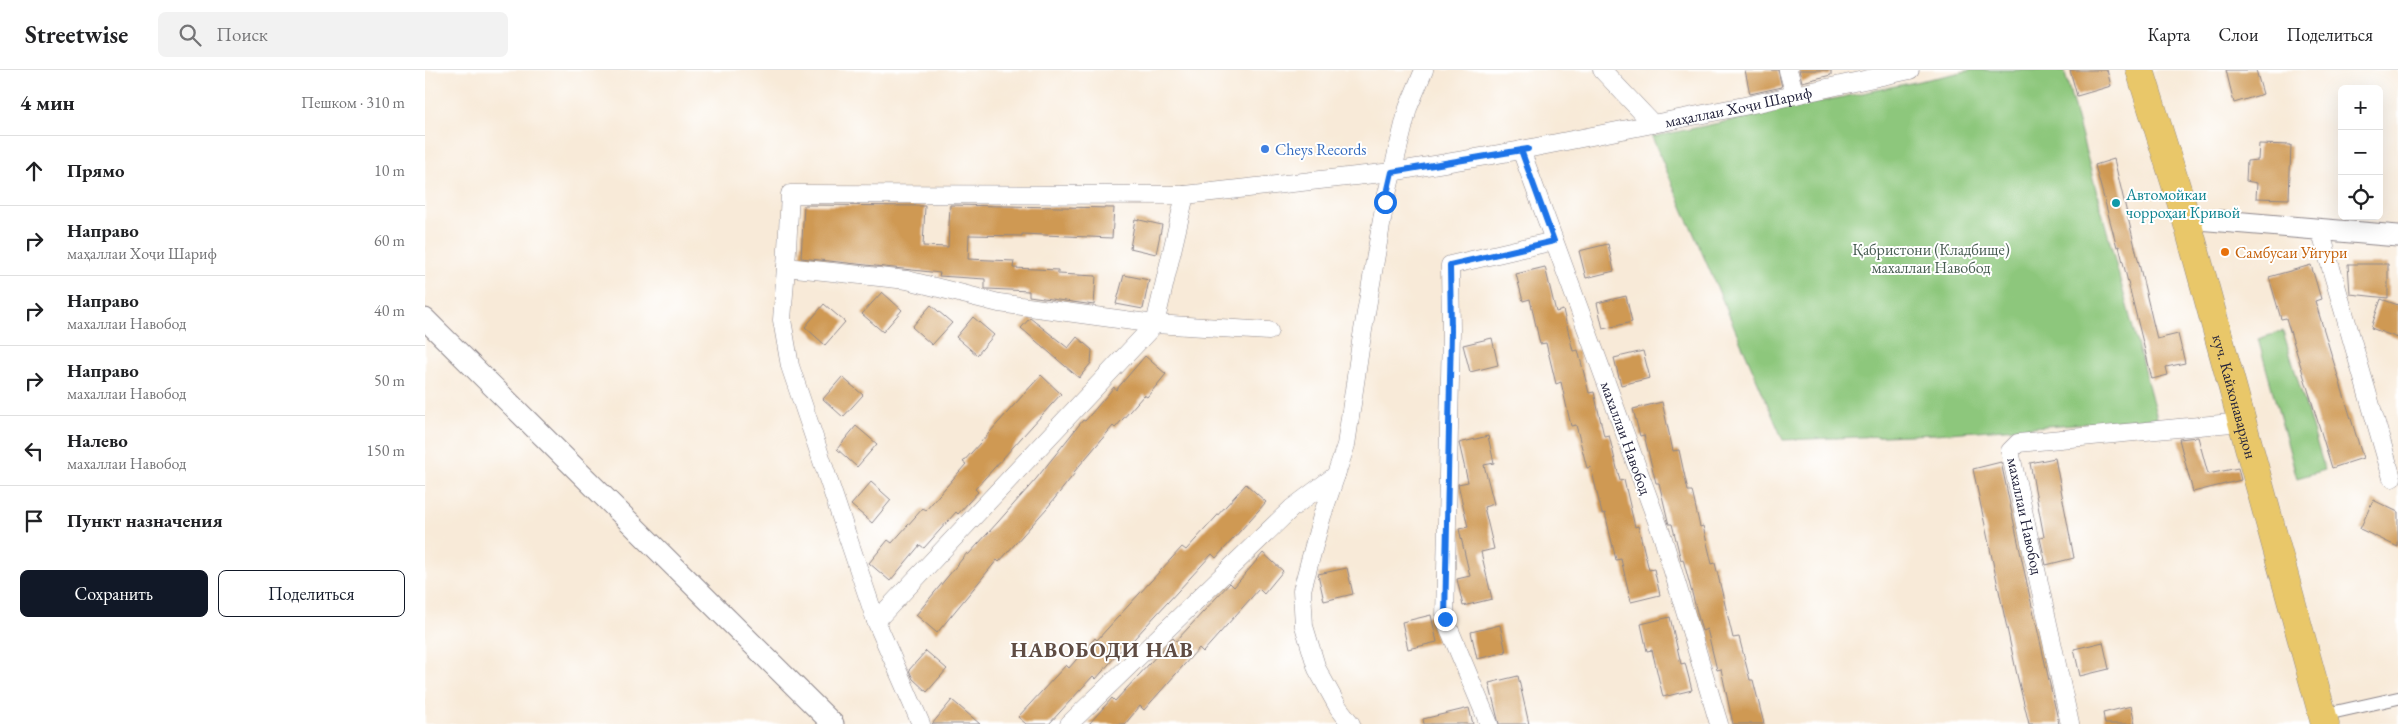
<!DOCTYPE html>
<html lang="ru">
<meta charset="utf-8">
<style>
:root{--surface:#fff;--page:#f2f2f2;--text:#202124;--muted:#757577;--line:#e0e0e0;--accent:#111827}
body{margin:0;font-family:"EB Garamond",serif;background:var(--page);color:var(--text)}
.controls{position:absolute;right:15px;top:15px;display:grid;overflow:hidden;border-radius:8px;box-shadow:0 5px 20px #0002}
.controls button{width:45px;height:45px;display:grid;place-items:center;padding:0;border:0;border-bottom:1px solid var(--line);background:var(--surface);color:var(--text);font:25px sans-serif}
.stop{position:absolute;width:15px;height:15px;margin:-11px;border:4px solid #1a73e8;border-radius:50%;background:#fff}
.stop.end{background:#1a73e8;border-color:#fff;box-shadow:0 1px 5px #0008}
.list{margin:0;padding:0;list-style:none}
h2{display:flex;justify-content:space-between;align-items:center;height:65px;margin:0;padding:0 20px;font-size:21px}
h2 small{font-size:16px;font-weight:400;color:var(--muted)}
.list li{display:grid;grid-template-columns:32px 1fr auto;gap:15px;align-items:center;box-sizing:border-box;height:70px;padding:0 20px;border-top:1px solid var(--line)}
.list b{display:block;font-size:19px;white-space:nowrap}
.list p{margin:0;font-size:16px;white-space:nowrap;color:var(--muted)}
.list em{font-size:16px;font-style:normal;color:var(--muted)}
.actions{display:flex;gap:10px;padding:15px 20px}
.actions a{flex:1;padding:11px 0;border:1px solid var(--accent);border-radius:8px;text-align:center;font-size:18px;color:var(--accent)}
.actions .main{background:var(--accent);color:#fff}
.icon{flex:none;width:28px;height:28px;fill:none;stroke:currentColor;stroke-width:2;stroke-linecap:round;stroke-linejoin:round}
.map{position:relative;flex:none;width:1973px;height:654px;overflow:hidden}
header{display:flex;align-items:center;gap:30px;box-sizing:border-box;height:70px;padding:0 25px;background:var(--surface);border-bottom:1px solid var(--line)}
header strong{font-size:24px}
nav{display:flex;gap:28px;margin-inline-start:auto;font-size:18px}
.search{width:350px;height:45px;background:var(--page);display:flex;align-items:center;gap:12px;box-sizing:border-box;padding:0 18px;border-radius:8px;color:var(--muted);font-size:19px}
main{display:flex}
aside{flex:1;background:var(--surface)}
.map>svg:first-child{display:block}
.green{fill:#8dc77b;stroke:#58745b}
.building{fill:#cf9953}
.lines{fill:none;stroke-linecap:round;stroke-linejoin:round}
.pedestrian-casing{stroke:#8d868a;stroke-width:14}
.minor-casing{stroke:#8d868a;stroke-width:19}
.tertiary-casing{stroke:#8d868a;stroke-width:23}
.primary-casing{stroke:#8d868a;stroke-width:29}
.pedestrian{stroke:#fff;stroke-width:12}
.minor{stroke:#fff;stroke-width:18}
.tertiary{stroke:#fff;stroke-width:21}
.primary{stroke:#e9c769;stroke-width:28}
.route{stroke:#1a73e8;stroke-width:6}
.shop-dot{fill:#3f7fe0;stroke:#fff;stroke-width:2}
.culture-dot{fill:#0f9aa8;stroke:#fff;stroke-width:2}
.food-dot{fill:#e8710a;stroke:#fff;stroke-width:2}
.labels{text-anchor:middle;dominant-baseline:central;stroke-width:4;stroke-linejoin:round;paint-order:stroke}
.street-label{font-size:16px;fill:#22223b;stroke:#fff}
.shop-label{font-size:16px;fill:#366cbe;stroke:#fff;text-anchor:start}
.culture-label{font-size:16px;fill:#0d838f;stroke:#fff;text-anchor:start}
.park-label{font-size:16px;fill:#475c51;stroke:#fff}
.food-label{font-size:16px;fill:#c56008;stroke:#fff;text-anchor:start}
.district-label{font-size:21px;font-weight:bold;letter-spacing:1px;fill:#5f4c43;stroke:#fff}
</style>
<header>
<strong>Streetwise</strong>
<div class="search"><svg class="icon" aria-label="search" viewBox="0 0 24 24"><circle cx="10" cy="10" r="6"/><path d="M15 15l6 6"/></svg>Поиск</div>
<nav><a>Карта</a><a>Слои</a><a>Поделиться</a></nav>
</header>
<main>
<aside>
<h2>4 мин<small>Пешком · 310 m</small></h2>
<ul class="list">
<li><svg class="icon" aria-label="ahead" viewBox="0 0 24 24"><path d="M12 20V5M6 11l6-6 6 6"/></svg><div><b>Прямо</b></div><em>10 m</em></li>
<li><svg class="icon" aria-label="right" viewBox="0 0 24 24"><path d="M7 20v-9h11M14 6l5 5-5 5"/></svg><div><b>Направо</b><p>маҳаллаи Хоҷи Шариф</p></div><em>60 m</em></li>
<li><svg class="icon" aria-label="right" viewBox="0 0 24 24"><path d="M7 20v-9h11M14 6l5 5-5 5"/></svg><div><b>Направо</b><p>махаллаи Навобод</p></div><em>40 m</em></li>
<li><svg class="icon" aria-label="right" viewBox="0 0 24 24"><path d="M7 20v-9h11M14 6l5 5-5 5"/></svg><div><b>Направо</b><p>махаллаи Навобод</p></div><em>50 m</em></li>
<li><svg class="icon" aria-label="left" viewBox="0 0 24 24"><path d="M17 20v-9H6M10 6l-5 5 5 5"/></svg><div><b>Налево</b><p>махаллаи Навобод</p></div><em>150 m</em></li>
<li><svg class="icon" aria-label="arrive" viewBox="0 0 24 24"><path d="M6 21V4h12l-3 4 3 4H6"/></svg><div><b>Пункт назначения</b></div></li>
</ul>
<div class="actions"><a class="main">Сохранить</a><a>Поделиться</a></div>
</aside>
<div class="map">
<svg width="1973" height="654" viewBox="0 0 1973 654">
<rect width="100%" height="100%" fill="#fff"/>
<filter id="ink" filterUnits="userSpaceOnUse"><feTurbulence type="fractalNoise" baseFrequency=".02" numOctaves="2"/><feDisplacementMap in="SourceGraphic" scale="10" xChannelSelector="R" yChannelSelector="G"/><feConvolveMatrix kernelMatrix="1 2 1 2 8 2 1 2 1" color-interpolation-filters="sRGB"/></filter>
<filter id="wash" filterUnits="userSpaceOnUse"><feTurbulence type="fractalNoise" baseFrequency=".0096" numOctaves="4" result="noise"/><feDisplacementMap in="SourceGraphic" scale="20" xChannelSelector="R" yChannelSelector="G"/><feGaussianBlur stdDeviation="1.12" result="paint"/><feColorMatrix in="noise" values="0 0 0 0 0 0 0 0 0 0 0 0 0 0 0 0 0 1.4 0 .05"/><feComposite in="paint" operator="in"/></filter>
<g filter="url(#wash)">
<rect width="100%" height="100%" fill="#f8ead8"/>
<g class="green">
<path d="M1547,0H1639L1732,348L1510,364L1358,370L1227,67Z"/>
<path d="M1858,261L1900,400L1872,408L1833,269Z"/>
</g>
<g id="blocks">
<g class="building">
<path d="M1320,0H1353L1357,17L1325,24Z"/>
<path d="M1374,0H1406V5L1377,12Z"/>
<path d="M1645,0H1682L1686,16L1652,26Z"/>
<path d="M1801,0H1831L1838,24L1809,33Z"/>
<path d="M1834,74L1866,75L1864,129L1831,128L1832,113L1821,111L1822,91L1833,90Z"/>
<path d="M1689,89L1732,269L1753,264L1760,293L1741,297L1743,305L1727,309L1694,176L1692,177L1670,95Z"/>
<path d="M379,135L500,136L498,176L523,177L525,135L689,138L687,168L597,164V166L544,165L543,189L589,191L588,198L633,200V204L671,206L669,235L604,226V221L563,219H560V209L514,206L515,203L376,188Z"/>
<path d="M710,149L737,155L731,184L705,178Z"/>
<path d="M1183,174L1189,201L1161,208L1154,181Z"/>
<path d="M1923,194H1963V228L1925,224Z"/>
<path d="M1886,195L1896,229L1890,231L1938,388L1907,398L1861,248L1856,249L1844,207Z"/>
<path d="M1120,197L1131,242L1138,240L1148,281L1153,280L1164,323L1169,322L1179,366L1184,365L1195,411L1199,410L1210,457L1213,456L1224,500L1229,499L1235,525L1206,532L1196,489L1191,490L1180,443L1177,444L1166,397L1162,398L1151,355L1146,356L1136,312L1131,314L1121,273L1115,274L1105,229L1098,231L1091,204Z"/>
<path d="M699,205L724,210L718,239L691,234Z"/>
<path d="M457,222L477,240L458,262L437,244Z"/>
<path d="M1201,226L1207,252L1178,259L1172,233Z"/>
<path d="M1956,229L1973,235V268L1946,258Z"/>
<path d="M399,234L420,252L400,275L380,257Z"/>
<path d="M506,235L527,253L507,275L487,257Z"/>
<path d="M548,247L569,265L552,285L531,267Z"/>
<path d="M605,248L643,278L652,267L667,280L666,293L654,308L596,258Z"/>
<path d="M1067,268L1073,295L1045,302L1038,275Z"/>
<path d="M1218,281L1225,308L1196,315L1189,288Z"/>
<path d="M720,286L741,304L722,327L719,325L690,358L688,356L649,402L650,403L622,438L574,492L572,490L512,563L491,545L542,483L543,485L573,452L611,409L658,350L660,351L689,317L691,320Z"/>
<path d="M616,305L636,324L550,419L553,422L533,444L531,442L499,478L495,475L465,511L444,493L463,470L467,473L498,438L501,440L541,394L538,392Z"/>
<path d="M417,307L438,325L418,347L398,329Z"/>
<path d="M1237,332L1248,381L1254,380L1263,421H1267L1275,457L1278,456L1287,494L1290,493L1308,568L1314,567L1325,610H1328L1339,654H1308L1296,599L1292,600L1282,559L1277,561L1258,489L1256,490L1247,454H1244L1243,451L1234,413H1231L1219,365L1215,366L1208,339Z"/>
<path d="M431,356L452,374L432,397L412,379Z"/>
<path d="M1063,366L1069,393L1059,395L1069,434L1059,437L1069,479L1056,482L1067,529L1038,536L1032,509L1045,506L1034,459L1043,457L1033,414L1043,412L1034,373Z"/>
<path d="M1773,367L1783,404L1813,398L1816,410L1768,422L1754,369Z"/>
<path d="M1630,388L1649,488L1621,495L1615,468L1619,467L1605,393Z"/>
<path d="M1576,392L1604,523L1634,654H1604L1592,605L1548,399Z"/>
<path d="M446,412L466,430L447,453L426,435Z"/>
<path d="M821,414L841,432L791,488L787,484L698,581L696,580L671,609L668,606L624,654H601L593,647L641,595L644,598L670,568L672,570L757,477L761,480Z"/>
<path d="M1948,430L1973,442V477L1935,459Z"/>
<path d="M838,483L858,501L839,524L834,519L778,582L774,578L719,640L715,636L700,654H664L687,628L690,631L748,568L751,571L805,513L809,517Z"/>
<path d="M922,498L928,524L899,531L893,504Z"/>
<path d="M1006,545L1012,572L983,579L977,552Z"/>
<path d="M1245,547L1256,594L1260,593L1267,620L1238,627L1227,580L1222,581L1216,554Z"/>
<path d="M1075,555L1081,582L1052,589L1046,562Z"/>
<path d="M1678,572L1684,599L1655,606L1649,579Z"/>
<path d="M501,581L522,599L502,622L488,609L484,600Z"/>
<path d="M1093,606L1104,654H1074L1064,613Z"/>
<path d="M527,630L555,654H507Z"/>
<path d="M1706,636L1710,654H1680L1678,643Z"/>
<path d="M1044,638L1048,654H999L998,649Z"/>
</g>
</g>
</g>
<g filter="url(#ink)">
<use href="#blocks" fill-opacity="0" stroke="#8d868a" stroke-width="1"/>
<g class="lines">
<defs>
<path id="pedestrian" d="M1897,645L1973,628"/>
<g id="minor">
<path d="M1177,0L1228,54"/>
<path d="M1363,0L1370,25"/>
<path d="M1895,160L1967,408"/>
<path d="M361,197L365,124L760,125"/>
<path d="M451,551L365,296L357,250L361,197L482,210L574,233L730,254L844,261"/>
<path d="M496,654L451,551L730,254L760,125L967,102L1103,79"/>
<path d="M644,654L867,438L911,405"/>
<path d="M926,654L913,637L892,599L879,556L877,520L897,446L921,375L936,272L960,132L983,38L999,0"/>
<path d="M1064,654L1020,549L1026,261L1025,195L1129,171"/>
<path id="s1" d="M1294,654L1237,465L1096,80L1319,36L1485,0"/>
<path d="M1645,654L1585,381L1593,373L1817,352"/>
</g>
<g id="tertiary">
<path d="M1761,148L1973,166"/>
<path d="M0,249L408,654"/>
</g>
<g id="primary">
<path id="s2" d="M1715,0L1761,148L1900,654"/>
</g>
</defs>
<use href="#pedestrian" class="pedestrian-casing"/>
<use href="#minor" class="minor-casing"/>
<use href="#tertiary" class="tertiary-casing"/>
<use href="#primary" class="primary-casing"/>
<use href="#pedestrian" class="pedestrian"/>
<use href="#minor" class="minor"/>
<use href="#tertiary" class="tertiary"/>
<use href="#primary" class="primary"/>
</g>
</g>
<g class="lines" filter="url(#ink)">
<path class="route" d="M960,132L967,102L1103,79L1096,80L1129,171L1025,195L1026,261L1020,549"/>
</g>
<circle class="shop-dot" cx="840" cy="79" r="5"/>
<circle class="culture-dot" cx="1691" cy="133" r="5"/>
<circle class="food-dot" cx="1800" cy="182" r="5"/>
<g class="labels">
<g class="street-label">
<text stroke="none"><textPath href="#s1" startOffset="829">маҳаллаи Хоҷи Шариф</textPath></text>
<text stroke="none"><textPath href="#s2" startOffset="340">куч. Кайхонавардон</textPath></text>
<text transform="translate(1201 368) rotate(70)">махаллаи Навобод</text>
<text transform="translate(1600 446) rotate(78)">махаллаи Навобод</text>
</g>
<g class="shop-label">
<text x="850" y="79">Cheys Records</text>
</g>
<g class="culture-label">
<text x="1701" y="124">Автомойкаи<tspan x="1701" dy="18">чорроҳаи Кривой</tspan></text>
</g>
<g class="park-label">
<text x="1506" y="179">Қабристони (Кладбище)<tspan x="1506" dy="18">махаллаи Навобод</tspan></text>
</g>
<g class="food-label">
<text x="1810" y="182">Самбусаи Уйгури</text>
</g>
<g class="district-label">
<text x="677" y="579">НАВОБОДИ НАВ</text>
</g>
</g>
</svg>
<div class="controls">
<button>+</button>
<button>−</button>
<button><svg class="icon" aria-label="locate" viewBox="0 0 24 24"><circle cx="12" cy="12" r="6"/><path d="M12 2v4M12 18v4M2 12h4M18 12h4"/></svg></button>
</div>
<div class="stop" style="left:960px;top:132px"></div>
<div class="stop end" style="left:1020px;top:549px"></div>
</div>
</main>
